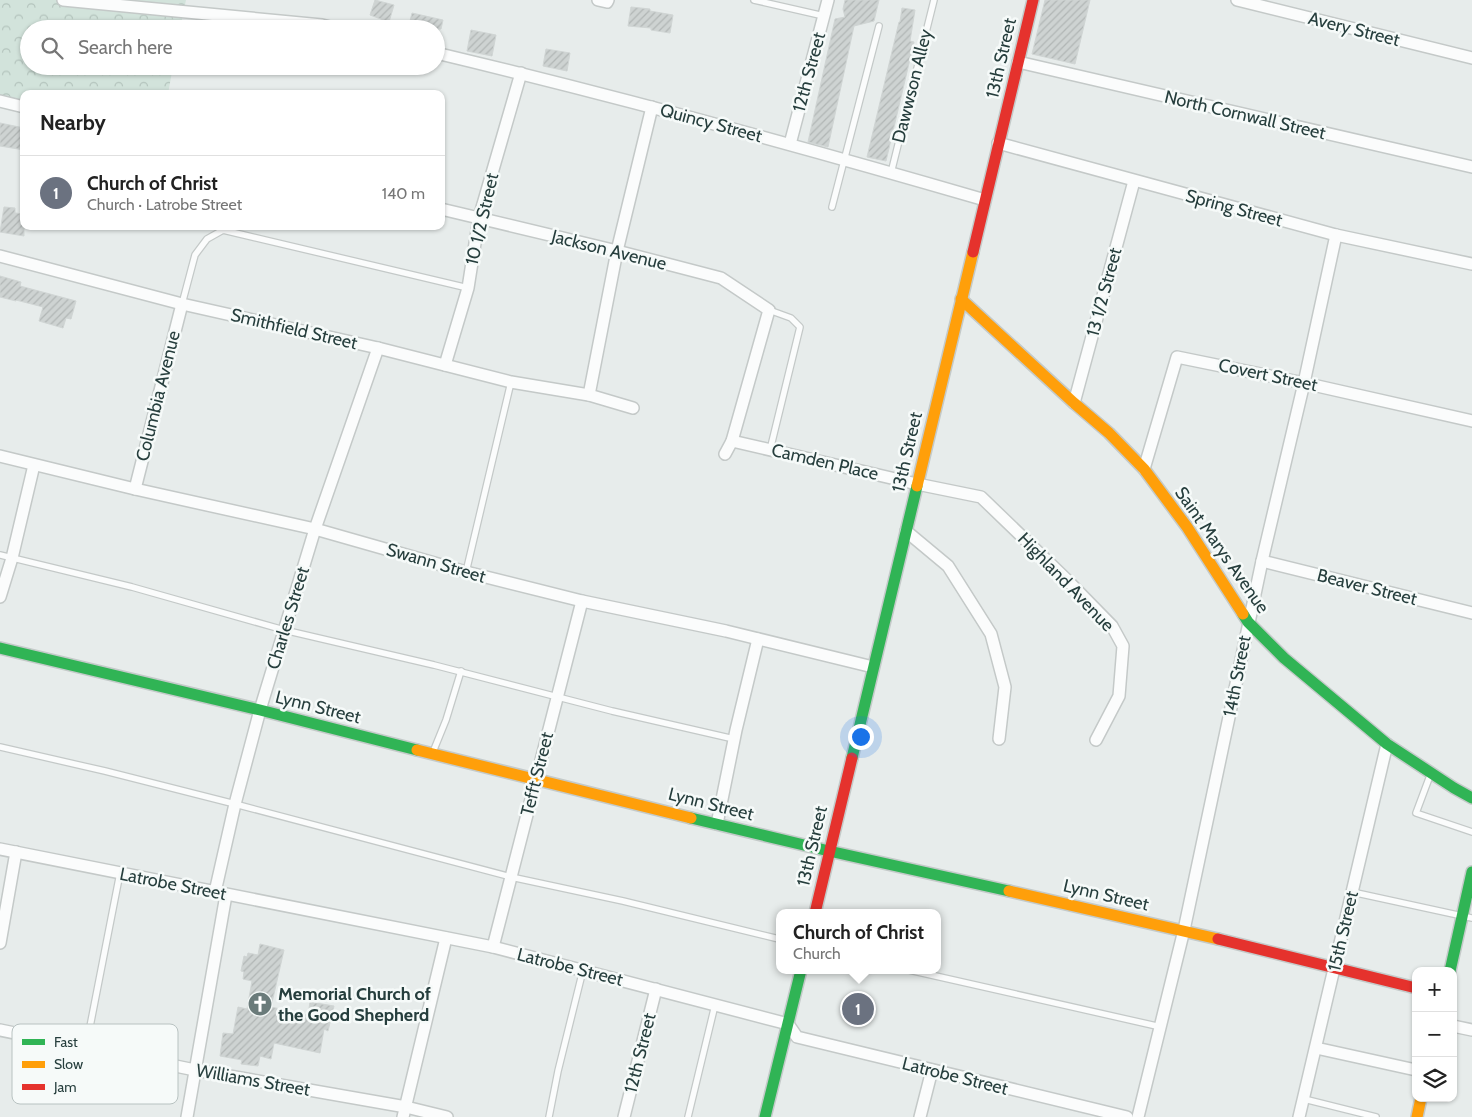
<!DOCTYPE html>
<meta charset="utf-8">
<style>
:root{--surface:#fff;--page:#f2f2f2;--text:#222;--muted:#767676;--line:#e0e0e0;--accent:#d93025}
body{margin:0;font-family:Cabin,sans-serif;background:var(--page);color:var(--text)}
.controls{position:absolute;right:15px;bottom:15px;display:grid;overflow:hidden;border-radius:10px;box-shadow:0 1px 4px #0004}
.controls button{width:45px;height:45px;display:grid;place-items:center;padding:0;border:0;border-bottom:1px solid var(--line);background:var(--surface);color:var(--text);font:25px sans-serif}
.you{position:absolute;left:860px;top:736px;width:18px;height:18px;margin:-12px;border:4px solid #fff;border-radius:50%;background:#1a73e8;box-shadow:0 0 0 8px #1a73e833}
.badge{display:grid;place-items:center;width:32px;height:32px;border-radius:50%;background:var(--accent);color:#fff;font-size:16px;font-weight:700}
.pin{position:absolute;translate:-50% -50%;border:2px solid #fff;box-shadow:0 1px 5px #0006}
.popup{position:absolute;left:776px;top:909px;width:165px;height:65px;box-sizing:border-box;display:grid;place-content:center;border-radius:10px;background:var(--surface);filter:drop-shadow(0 1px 4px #0005);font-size:16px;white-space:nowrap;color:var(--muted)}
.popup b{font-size:19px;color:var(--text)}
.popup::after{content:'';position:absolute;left:50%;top:100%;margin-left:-10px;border:10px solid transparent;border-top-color:var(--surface)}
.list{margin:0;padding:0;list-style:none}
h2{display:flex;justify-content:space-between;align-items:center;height:65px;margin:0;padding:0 20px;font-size:21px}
h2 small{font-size:16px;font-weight:400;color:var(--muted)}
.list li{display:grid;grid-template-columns:32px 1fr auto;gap:15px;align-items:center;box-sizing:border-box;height:75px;padding:0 20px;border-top:1px solid var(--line)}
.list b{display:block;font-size:19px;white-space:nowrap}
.list p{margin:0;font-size:16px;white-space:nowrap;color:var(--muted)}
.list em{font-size:16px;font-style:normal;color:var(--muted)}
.icon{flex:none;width:28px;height:28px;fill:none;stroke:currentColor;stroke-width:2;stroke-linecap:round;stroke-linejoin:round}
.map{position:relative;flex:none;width:1472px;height:1117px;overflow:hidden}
.search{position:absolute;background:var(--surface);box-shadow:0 1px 4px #0004;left:20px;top:20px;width:425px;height:55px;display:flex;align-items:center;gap:12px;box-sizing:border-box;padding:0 18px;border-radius:28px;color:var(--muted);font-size:19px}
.panel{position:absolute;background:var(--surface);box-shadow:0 1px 4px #0004;left:20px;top:90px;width:425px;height:140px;border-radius:10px}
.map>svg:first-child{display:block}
.park{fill:url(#park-crowns)}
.building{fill:url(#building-hatch);stroke:#d0d5d4}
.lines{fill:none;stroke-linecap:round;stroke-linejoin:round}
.lane-casing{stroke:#c4c9c8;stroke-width:8}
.street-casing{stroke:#c4c9c8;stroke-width:14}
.fast-casing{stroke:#c4cac9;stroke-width:14}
.slow-casing{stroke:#c4cac9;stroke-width:14}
.jam-casing{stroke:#c4cac9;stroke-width:14}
.lane{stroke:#fbfcfc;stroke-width:5.5}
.street{stroke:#fbfcfc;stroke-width:11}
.fast{stroke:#30b455;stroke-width:11}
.slow{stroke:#ff9f0a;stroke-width:11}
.jam{stroke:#e5322d;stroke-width:11}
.labels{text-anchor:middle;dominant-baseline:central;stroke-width:5;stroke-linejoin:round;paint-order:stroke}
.street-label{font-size:18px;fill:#263e3d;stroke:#f6faf9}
.poi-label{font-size:18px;font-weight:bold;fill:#263e3d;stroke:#f6faf9;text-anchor:start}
.key{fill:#f6faf9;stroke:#b8c2c1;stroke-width:1}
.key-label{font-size:14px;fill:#263e3d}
</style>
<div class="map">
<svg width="1472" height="1117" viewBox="0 0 1472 1117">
<defs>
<pattern id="park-crowns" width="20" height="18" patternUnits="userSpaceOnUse" patternTransform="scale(1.25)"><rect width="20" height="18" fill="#d2e3db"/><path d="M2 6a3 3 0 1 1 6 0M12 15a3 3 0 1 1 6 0" fill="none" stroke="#b4c4bd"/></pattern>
<pattern id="building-hatch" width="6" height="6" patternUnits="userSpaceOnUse" patternTransform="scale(1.25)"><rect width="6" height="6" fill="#ced3d2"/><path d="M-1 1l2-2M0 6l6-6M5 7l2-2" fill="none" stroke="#b1b6b5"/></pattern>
</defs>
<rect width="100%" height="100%" fill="#e7eceb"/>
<path class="park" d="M0,0H186L180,29H29V66H173L168,94H24V107L0,101Z"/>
<g class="building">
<path d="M375,0L394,5L389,22L370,15Z"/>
<path d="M845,0H879L874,21L854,26L828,147L808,142L835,19L845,17L843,9Z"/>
<path d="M1045,0H1090L1075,64L1032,54Z"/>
<path d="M631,7L650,9V11L673,15L670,33L651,30V28L628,26Z"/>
<path d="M902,8L915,10L910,41L914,42L886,161L867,157L899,22H900Z"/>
<path d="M412,13L443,20L441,29H408Z"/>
<path d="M471,30L496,35L492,56L467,51Z"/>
<path d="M546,49L570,53L567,71L543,66Z"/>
<path d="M0,123L24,128V150L0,146Z"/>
<path d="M4,207L15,208V213L24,214V236L0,232Z"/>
<path d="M0,276L21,282L20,286L76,301L71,319L66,318L63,328L39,321L43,307L16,300V301L0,297Z"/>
<path d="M260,944L284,950L271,1007L308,1015L310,1002L334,1006L328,1031L324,1029L320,1053L274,1043L271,1059L260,1056L258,1066L241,1064L242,1060L220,1056L223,1033L233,1034L238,1007L247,1009L252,981L243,979L244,972L241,971L244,956L247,957L248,953L258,955Z"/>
</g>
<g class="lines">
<defs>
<g id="lane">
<path d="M754,0L824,16"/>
<path d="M891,173L934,0"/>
<path d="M832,207L879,26"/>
<path d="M182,304L195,255L207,239L223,230L468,288"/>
<path d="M769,310L791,318L800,327L770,450"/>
<path d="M0,555L132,587L284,630L434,665L612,711L734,739"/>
<path d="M466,572L511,382"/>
<path d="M0,747L105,771L235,804L511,877L623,901L779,939"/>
<path d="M433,752L446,720L461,671"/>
<path d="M1431,773L1416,813L1472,832"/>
<path d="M1352,892L1472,918"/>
<path d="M909,970L1161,1027"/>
<path d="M86,1047L120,873"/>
<path d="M1304,1099L1376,1117"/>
<path d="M549,1117L558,1071L583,970"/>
<path d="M688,1117L715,1005"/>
</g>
<g id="street">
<path d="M63,0L322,25L338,29"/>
<path d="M598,0L607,2L608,0"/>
<path d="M1237,0L1472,58"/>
<path d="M436,53C620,97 803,147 985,200"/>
<path d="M1018,62L1472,167"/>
<path d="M0,101L24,107"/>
<path d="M998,143L1336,235L1472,264"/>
<path d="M790,144L828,0"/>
<path d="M441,209L617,251L721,278L769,310L732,441L725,454"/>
<path d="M0,256L182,304L378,348L511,382L589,395L633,408"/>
<path d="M445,365L468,288L479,218L521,73"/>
<path d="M589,395L617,251L652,107"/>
<path d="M1074,403L1134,181"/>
<path d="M732,441L917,484L981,497L1067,580L1112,626L1123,646L1119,696L1096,740"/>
<path d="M0,456L135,489L315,529L466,572L582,601L726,631L873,667"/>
<path d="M1144,469L1177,357L1304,383L1472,421"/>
<path d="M135,489L182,304"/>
<path d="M906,531L948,566L991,634L1005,687L999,739"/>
<path d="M1262,561L1472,613"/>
<path d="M0,597L12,558L34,465"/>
<path d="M717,824L736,730L758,639"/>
<path d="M0,849L493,947L788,1024L797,1037L1127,1117"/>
<path d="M215,892L235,804L260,710L315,529L378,348"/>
<path d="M0,943L16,852"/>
<path d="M493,947L582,601"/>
<path d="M1453,1026L1472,1030"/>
<path d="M0,1030L195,1070L406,1107L447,1117"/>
<path d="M1316,1048L1416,1070"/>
<path d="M187,1117L226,895"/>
<path d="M403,1117L446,938"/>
<path d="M624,1117L656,989"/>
<path d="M920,1117L932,1070"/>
<path d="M1138,1117L1184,930L1262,561L1304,383L1336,235"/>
<path d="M1299,1117L1387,744"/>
</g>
<g id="fast">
<path d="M1243,614L1248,622L1284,658L1387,744L1454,788L1472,798"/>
<path d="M0,648L260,710L417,750"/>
<path d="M852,758L917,486"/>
<path d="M691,818L829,851L1009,891"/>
<path d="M1450,971L1472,872"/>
<path d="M765,1117L801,970"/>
</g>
<g id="slow">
<path d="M961,299L1074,403L1109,433L1144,469L1187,527L1243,614"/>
<path d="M917,486L973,252"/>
<path d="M417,750L691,818"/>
<path d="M1009,891L1218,939"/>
<path d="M1417,1117L1421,1098"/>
</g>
<g id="jam">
<path d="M973,252L1033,0"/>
<path d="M815,913L852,758"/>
<path d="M1218,939L1416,988"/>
</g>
</defs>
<use href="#lane" class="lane-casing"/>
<use href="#street" class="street-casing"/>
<use href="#fast" class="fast-casing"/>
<use href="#slow" class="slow-casing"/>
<use href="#jam" class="jam-casing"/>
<use href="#lane" class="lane"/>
<use href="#street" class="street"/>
<use href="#fast" class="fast"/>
<use href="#slow" class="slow"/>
<use href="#jam" class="jam"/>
</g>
<defs>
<symbol id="church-disc" viewBox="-11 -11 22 22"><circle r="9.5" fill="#6a7b7a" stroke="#f6faf9"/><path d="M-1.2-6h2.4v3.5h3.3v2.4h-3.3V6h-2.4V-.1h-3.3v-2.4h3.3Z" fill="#fff"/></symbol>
</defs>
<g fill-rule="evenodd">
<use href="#church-disc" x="246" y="990" width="28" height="28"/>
</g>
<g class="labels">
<g class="street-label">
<text transform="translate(1354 29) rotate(14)">Avery Street</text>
<text transform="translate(1001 58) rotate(-77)">13th Street</text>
<text transform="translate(809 72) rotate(-75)">12th Street</text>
<text transform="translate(912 86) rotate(-76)">Dawwson Alley</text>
<text transform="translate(1245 115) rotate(13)">North Cornwall Street</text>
<text transform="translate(711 123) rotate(15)">Quincy Street</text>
<text transform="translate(1234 208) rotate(15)">Spring Street</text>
<text transform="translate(482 219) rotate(-77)">10 1/2 Street</text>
<text transform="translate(609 250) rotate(14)">Jackson Avenue</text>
<text transform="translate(1104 292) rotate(-75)">13 1/2 Street</text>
<text transform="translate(294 329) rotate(13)">Smithfield Street</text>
<text transform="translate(1268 375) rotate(12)">Covert Street</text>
<text transform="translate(158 396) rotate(-76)">Columbia Avenue</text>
<text transform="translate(907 452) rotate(-77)">13th Street</text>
<text transform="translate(825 462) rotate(13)">Camden Place</text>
<text transform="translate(1222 550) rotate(55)">Saint Marys Avenue</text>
<text transform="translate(436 563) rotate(16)">Swann Street</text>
<text transform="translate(1066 582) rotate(46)">Highland Avenue</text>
<text transform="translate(1367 587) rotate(14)">Beaver Street</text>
<text transform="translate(288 618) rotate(-73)">Charles Street</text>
<text transform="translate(1237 676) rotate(-79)">14th Street</text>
<text transform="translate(318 707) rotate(14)">Lynn Street</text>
<text transform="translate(537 774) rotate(-76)">Tefft Street</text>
<text transform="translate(711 804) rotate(14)">Lynn Street</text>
<text transform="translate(812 846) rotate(-77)">13th Street</text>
<text transform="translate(173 884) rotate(11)">Latrobe Street</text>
<text transform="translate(1106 895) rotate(13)">Lynn Street</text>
<text transform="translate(1343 931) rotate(-77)">15th Street</text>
<text transform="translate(570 967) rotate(14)">Latrobe Street</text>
<text transform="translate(640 1053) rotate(-76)">12th Street</text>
<text transform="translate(955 1076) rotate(14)">Latrobe Street</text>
<text transform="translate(253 1080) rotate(10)">Williams Street</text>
</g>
<g class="poi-label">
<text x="278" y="994">Memorial Church of<tspan x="278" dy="21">the Good Shepherd</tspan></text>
</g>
</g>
<rect x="12" y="1024" width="166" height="80" rx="8" class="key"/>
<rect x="22" y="1039" width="23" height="6" fill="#30b455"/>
<rect x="22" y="1061" width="23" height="7" fill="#ff9f0a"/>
<rect x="22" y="1084" width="23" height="6" fill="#e5322d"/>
<g class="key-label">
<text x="54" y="1047">Fast</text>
<text x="54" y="1069">Slow</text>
<text x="54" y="1092">Jam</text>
</g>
</svg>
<div class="controls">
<button>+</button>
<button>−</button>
<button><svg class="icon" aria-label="layers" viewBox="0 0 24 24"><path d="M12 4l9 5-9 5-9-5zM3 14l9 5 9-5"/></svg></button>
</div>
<div class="you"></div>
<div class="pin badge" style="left:858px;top:1009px;background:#6b7280">1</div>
<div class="popup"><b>Church of Christ</b>Church</div>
<div class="search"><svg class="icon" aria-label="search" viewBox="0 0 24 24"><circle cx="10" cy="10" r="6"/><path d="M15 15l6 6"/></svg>Search here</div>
<section class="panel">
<h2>Nearby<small></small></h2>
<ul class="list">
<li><span class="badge" style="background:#6b7280">1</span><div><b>Church of Christ</b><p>Church · Latrobe Street</p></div><em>140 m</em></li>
</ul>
</section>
</div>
